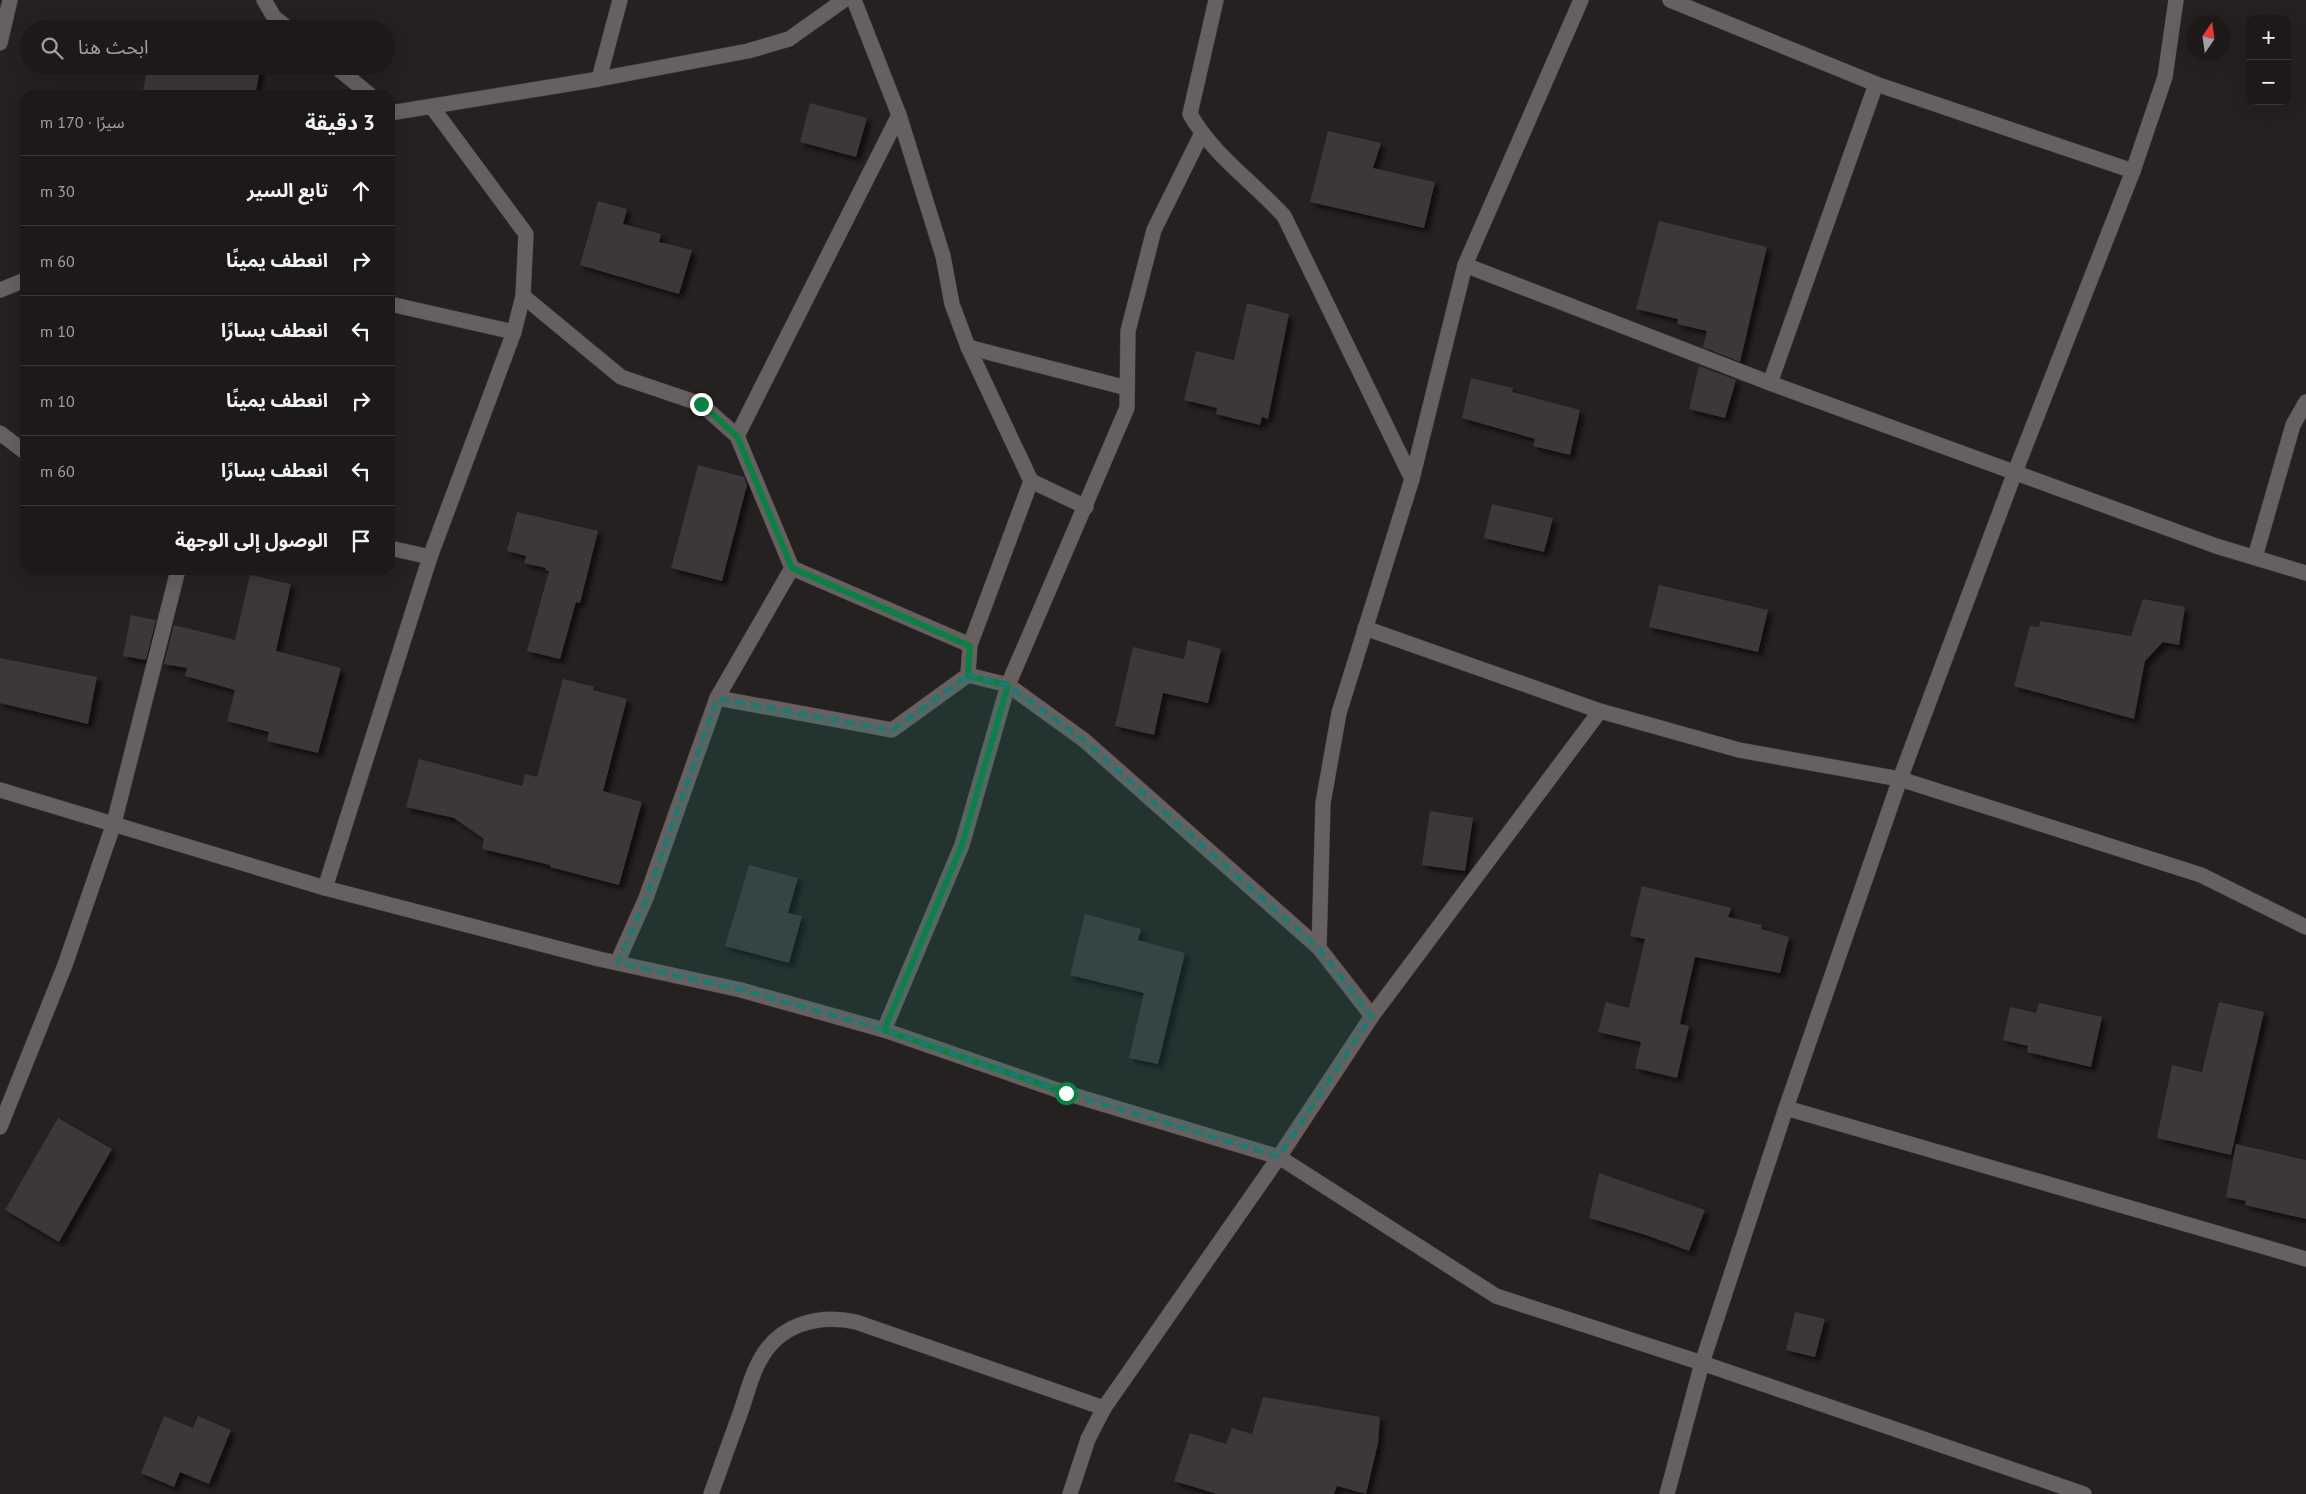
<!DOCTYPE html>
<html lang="ar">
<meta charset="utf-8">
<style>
:root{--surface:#1c1918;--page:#292625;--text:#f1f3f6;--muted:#a0a0a2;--line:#3a3837}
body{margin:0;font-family:"PT Sans","Noto Sans Arabic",sans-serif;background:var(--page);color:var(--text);direction:rtl}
.controls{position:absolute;right:15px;top:15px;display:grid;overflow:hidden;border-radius:10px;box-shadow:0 5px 20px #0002}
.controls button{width:45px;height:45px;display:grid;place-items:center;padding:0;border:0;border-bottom:1px solid var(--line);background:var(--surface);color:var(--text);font:25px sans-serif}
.compass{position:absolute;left:2186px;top:15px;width:45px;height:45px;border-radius:50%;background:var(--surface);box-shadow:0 5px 20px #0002;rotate:13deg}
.stop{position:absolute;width:15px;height:15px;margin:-11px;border:4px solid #0b8043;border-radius:50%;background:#fff}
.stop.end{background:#0b8043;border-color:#fff;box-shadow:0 1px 5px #0008}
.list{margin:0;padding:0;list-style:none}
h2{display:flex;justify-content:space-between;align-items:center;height:65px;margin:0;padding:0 20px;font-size:21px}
h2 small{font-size:16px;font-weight:400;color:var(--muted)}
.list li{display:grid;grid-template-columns:32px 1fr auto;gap:15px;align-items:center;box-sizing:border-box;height:70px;padding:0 20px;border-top:1px solid var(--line)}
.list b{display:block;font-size:19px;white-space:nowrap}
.list em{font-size:16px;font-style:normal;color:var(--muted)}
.icon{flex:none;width:28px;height:28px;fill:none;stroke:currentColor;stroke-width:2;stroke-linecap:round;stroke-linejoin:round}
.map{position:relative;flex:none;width:2306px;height:1494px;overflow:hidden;direction:ltr}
.search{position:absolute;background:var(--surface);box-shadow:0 5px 20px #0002;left:20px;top:20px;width:375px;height:55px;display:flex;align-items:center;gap:12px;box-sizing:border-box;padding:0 18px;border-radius:28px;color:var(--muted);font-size:19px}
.panel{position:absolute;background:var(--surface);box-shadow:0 5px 20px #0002;left:20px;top:90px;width:375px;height:485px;border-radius:15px;direction:rtl}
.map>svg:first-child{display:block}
.building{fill:#3c3838;filter:url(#shadow)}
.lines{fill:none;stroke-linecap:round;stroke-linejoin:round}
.minor-casing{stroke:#403d3d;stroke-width:16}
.minor{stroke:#666160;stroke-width:15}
.route{stroke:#0b8043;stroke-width:6}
.marked{fill:#197b74;fill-opacity:0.2;stroke:#197b74;stroke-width:4;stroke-dasharray:10 6;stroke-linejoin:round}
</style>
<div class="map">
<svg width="2306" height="1494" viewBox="0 0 2306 1494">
<defs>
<filter id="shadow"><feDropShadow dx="4.5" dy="4.5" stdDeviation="2.5" flood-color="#0009"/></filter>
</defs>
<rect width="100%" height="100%" fill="#252120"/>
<g class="building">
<path d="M148,66H261L255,95H142Z"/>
<path d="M810,103L867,118L856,157L800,142Z"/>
<path d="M1328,131L1381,143L1373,168L1435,182L1424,228L1310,202Z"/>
<path d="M598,201L627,209L623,224L661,234L659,242L692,250L679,294L580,265Z"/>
<path d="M1659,221L1767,247L1740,362L1703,347L1707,331L1677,324L1678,319L1636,309Z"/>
<path d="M1247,303L1289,314L1268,419L1262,417L1260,425L1216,414L1217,408L1184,400L1196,351L1234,360Z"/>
<path d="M1699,366L1736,380L1725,418L1689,409Z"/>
<path d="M1471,378L1513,388L1512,392L1580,410L1570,455L1533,446L1535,439L1462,418Z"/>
<path d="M698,465L744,477L747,485L722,581L671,568Z"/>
<path d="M1492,504L1553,518L1544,552L1484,538Z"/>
<path d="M517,512L598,531L580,603L576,602L560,659L527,651L549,571L545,570L546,568L524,563L526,556L507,551Z"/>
<path d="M250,575L291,584L276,651L341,668L318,753L267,741L269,732L227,721L235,690L185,676L187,668L164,664L174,625L235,640Z"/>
<path d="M1659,585L1768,610L1758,652L1649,627Z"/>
<path d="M2143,599L2185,607L2179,645L2163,642L2145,661L2134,719L2014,686L2030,626L2039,627L2040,621L2131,636Z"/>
<path d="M131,615L156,620L146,660L123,656Z"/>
<path d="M1188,640L1221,649L1208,703L1163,693L1154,735L1115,726L1133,647L1184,659Z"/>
<path d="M0,658L97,677L88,724L0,703Z"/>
<path d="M563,679L594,687L593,690L627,699L603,791L642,802L619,885L550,867V865L482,849L484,839L454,818L406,807L419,759L522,786L525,774L537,777Z"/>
<path d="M1430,811L1473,818L1465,871L1422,865Z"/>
<path d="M749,865L798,878L788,913L802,916L789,963L725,946Z"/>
<path d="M1642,886L1731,908L1728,917L1762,925L1761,929L1789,937L1780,973L1695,957L1680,1024L1689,1026L1677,1078L1635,1068L1641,1042L1598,1032L1606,1002L1629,1008L1645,939L1630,936Z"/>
<path d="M1085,914L1141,929L1138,940L1185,953L1158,1064L1129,1058L1144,993L1070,975Z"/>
<path d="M2219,1002L2264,1012L2231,1155L2157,1138L2172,1065L2202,1072Z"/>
<path d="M2039,1003L2102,1017L2091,1067L2027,1052L2028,1046L2003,1040L2010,1007L2036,1013Z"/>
<path d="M58,1118L112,1149L59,1242L5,1210Z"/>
<path d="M2236,1144L2306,1160V1219L2245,1205L2246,1201L2226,1197Z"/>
<path d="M1599,1173L1705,1210L1689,1251L1646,1235L1589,1218Z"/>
<path d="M1795,1312L1825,1319L1815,1357L1786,1350Z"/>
<path d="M1263,1397L1380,1417L1378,1443L1366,1494L1337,1486L1334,1494H1217L1174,1481L1190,1433L1226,1444L1232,1428L1252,1434Z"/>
<path d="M164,1416L193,1428L198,1416L231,1430L209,1484L180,1472L174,1487L141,1473Z"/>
</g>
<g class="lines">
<defs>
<g id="minor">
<path d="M264,0L274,17L289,29"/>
<path d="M854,0L899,115L943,256L952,304L968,347L1031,481L970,645"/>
<path d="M1216,0L1190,114C1213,155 1252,181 1284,216L1412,479"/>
<path d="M1670,0L1876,84L2133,171"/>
<path d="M0,43L10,0"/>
<path d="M335,66L370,95"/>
<path d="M599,79L620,0"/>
<path d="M432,107L526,234L523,296L621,377L701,404L737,436L792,568L970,645L968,675L1008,685L1084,740L1319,948L1372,1016"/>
<path d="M390,113L599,79L748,51L789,39L844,0"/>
<path d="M1465,265L1770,383L2216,546L2306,573"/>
<path d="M0,290L25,280"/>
<path d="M390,304L514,332"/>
<path d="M968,347L1127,388"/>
<path d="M1770,383L1876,84"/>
<path d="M0,433L25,452"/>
<path d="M737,436L899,115"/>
<path d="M1031,481L1086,507"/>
<path d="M390,548L430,557"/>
<path d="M2255,557L2293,425L2306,402"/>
<path d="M1365,628L1600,711L1739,750L1900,779L2201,875L2306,927"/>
<path d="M717,698L892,730L968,675"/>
<path d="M0,790L325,888L599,959L741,990L884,1030L1066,1093L1279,1157L1496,1296L1702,1363L2084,1494"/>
<path d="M325,888L430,557L514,332L523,296"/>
<path d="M1319,948L1323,803L1339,713L1412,479L1465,265L1581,0"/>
<path d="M617,963L646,898L717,698L792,568"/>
<path d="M884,1030L962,845L1008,685L1127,408L1128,331L1154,230L1201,135"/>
<path d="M1786,1108L2306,1259"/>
<path d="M0,1127L65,965L114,823L178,570"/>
<path d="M711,1494C721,1466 731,1438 741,1411C747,1394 751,1375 760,1360C779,1324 818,1314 856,1322L1104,1408"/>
<path d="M1070,1494L1088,1439L1104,1408L1279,1157L1372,1016L1600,711"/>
<path d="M1667,1494L1702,1363L1786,1108L1900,779L2015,472L2133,171L2165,77L2176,0"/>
</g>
</defs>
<use href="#minor" class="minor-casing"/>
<use href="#minor" class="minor"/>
</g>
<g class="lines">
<path class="route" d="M701,404L737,436L792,568L970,646L968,676L1008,685L962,845L884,1030L1066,1093"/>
</g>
<path class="marked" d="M968,675L1008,685L1084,740L1319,948L1372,1016L1279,1157L1066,1093L884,1030L741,990L617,963L646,898L717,698L892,730Z"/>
</svg>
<div class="controls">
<button>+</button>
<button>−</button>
</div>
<svg class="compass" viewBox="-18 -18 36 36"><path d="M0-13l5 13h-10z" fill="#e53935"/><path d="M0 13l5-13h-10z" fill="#a0a0a2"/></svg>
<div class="stop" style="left:1066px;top:1093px"></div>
<div class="stop end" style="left:701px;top:404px"></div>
<div class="search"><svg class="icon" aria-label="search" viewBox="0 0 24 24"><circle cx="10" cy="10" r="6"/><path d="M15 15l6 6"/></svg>ابحث هنا</div>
<section class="panel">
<h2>3 دقيقة<small>سيرًا · 170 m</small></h2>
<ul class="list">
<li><svg class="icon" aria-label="ahead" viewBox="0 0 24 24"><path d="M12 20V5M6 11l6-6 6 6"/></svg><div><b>تابع السير</b></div><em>30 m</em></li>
<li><svg class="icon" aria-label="right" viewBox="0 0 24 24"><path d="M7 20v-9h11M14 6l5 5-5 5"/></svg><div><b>انعطف يمينًا</b></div><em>60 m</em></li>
<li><svg class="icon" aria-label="left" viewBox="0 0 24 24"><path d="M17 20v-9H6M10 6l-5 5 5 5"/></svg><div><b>انعطف يسارًا</b></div><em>10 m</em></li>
<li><svg class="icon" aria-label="right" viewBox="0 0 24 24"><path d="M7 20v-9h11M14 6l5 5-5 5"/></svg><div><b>انعطف يمينًا</b></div><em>10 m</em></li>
<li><svg class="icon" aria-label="left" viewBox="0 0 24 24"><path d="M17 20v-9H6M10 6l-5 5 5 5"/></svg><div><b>انعطف يسارًا</b></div><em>60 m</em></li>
<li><svg class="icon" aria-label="arrive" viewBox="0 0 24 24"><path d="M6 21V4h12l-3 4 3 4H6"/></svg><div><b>الوصول إلى الوجهة</b></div></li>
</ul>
</section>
</div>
